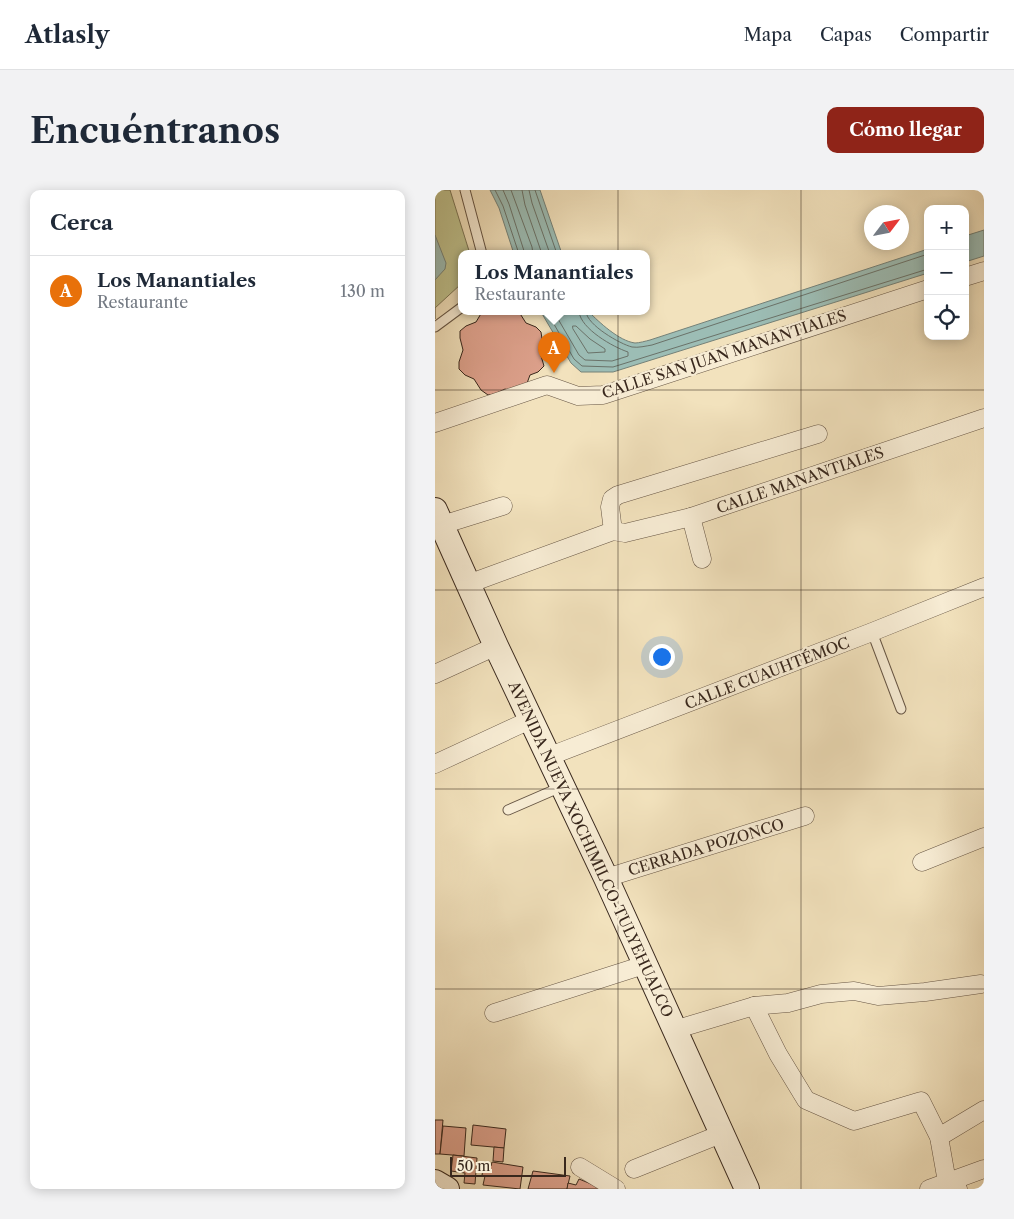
<!DOCTYPE html>
<html lang="es">
<meta charset="utf-8">
<style>
:root{--surface:#fff;--page:#f2f2f3;--text:#1f2937;--muted:#747a83;--line:#e0e1e3;--accent:#8f2418}
body{margin:0;font-family:"Libre Caslon Text",serif;background:var(--page);color:var(--text)}
.controls{position:absolute;right:15px;top:15px;display:grid;overflow:hidden;border-radius:10px;box-shadow:0 2px 12px #0003}
.controls button{width:45px;height:45px;display:grid;place-items:center;padding:0;border:0;border-bottom:1px solid var(--line);background:var(--surface);color:var(--text);font:25px sans-serif}
.compass{position:absolute;left:429px;top:15px;width:45px;height:45px;border-radius:50%;background:var(--surface);box-shadow:0 2px 12px #0003;rotate:58deg}
.scale{position:absolute;left:15px;bottom:12px;width:116px;box-sizing:border-box;padding-left:5px;border:2px solid #39281d;border-top:0;font-size:14px;line-height:18px;white-space:nowrap;color:#39281d;-webkit-text-stroke:4px #f7ecd4;paint-order:stroke}
.you{position:absolute;left:226px;top:466px;width:18px;height:18px;margin:-12px;border:4px solid #fff;border-radius:50%;background:#1a73e8;box-shadow:0 0 0 8px #1a73e833}
.badge{display:grid;place-items:center;width:32px;height:32px;border-radius:50%;background:var(--accent);color:#fff;font-size:16px;font-weight:700}
.pin{position:absolute;translate:-50% -41px;filter:drop-shadow(0 1px 2px #0008)}
.pin::after{content:'';position:absolute;top:26px;width:18px;height:15px;background:inherit;clip-path:polygon(0 0,100% 0,50% 100%)}
.popup{position:absolute;left:23px;top:60px;width:192px;height:65px;box-sizing:border-box;display:grid;place-content:center;border-radius:10px;background:var(--surface);filter:drop-shadow(0 1px 4px #0005);font-size:16px;white-space:nowrap;color:var(--muted)}
.popup b{font-size:19px;color:var(--text)}
.popup::after{content:'';position:absolute;left:50%;top:100%;margin-left:-10px;border:10px solid transparent;border-top-color:var(--surface)}
.list{margin:0;padding:0;list-style:none}
h2{display:flex;justify-content:space-between;align-items:center;height:65px;margin:0;padding:0 20px;font-size:21px}
h2 small{font-size:16px;font-weight:400;color:var(--muted)}
.list li{display:grid;grid-template-columns:32px 1fr auto;gap:15px;align-items:center;box-sizing:border-box;height:70px;padding:0 20px;border-top:1px solid var(--line)}
.list b{display:block;font-size:19px;white-space:nowrap}
.list p{margin:0;font-size:16px;white-space:nowrap;color:var(--muted)}
.list em{font-size:16px;font-style:normal;color:var(--muted)}
.icon{flex:none;width:28px;height:28px;fill:none;stroke:currentColor;stroke-width:2;stroke-linecap:round;stroke-linejoin:round}
.map{position:relative;flex:none;width:549px;height:999px;overflow:hidden;border-radius:10px}
header{display:flex;align-items:center;gap:30px;box-sizing:border-box;height:70px;padding:0 25px;background:var(--surface);border-bottom:1px solid var(--line)}
header strong{font-size:24px}
nav{display:flex;gap:28px;margin-inline-start:auto;font-size:18px}
.intro{display:flex;align-items:center;justify-content:space-between;box-sizing:border-box;height:120px;padding:0 30px}
h1{margin:0;font-size:35px}
.button{padding:12px 22px;border-radius:10px;background:var(--accent);color:#fff;font-size:18px;font-weight:700}
main{display:flex;gap:30px;padding:0 30px}
aside{flex:1;background:var(--surface);border-radius:10px;box-shadow:0 2px 12px #0003}
.map>svg:first-child{display:block}
.green{fill:#bfc28e;stroke:#7c7556}
.water{fill:#9cbdb5;stroke:#748178}
.lines{fill:none;stroke-linecap:round;stroke-linejoin:round}
.shore{stroke:#6a7269;stroke-width:1}
.building{fill:#dda18c;stroke:#39281d}
.service-casing{stroke:#675645;stroke-width:11}
.minor-casing{stroke:#675645;stroke-width:19}
.secondary-casing{stroke:#39281d;stroke-width:26}
.service{stroke:#f7ecd4;stroke-width:9}
.minor{stroke:#f7ecd4;stroke-width:18}
.secondary{stroke:#f7ecd4;stroke-width:24}
.grid{fill:none;stroke:#39281d;stroke-width:1;stroke-opacity:0.55}
.labels{text-anchor:middle;dominant-baseline:central;stroke-width:4.5;stroke-linejoin:round;paint-order:stroke}
.street-label{font-size:15px;fill:#39281d;stroke:#f7ecd4}
</style>
<header>
<strong>Atlasly</strong>
<nav><a>Mapa</a><a>Capas</a><a>Compartir</a></nav>
</header>
<div class="intro"><h1>Encuéntranos</h1><a class="button">Cómo llegar</a></div>
<main>
<aside>
<h2>Cerca<small></small></h2>
<ul class="list">
<li><span class="badge" style="background:#e8710a">A</span><div><b>Los Manantiales</b><p>Restaurante</p></div><em>130 m</em></li>
</ul>
</aside>
<div class="map">
<svg width="549" height="999" viewBox="0 0 549 999">
<rect width="100%" height="100%" fill="#f2e2bd"/>
<filter id="stains"><feTurbulence type="fractalNoise" baseFrequency=".004" numOctaves="4"/><feColorMatrix values="0 0 0 0 .2 0 0 0 0 .09 0 0 0 0 .02 0 0 0 .5 -.17"/></filter>
<radialGradient id="worn" r=".72"><stop offset=".6" stop-color="#630" stop-opacity="0"/><stop offset="1" stop-color="#630" stop-opacity=".3"/></radialGradient>
<path class="green" d="M0,0H15L35,64H27L26,94L0,118V129Z"/>
<g class="water">
<path d="M55,0H105L127,64H79L64,18Z"/>
<path d="M549,40V66L530,72V46Z"/>
<path d="M0,45L11,73L10,79L0,90Z"/>
<path d="M493,59V83L178,182H146L136,173L106,122H154C164,132 184,151 200,153C204,153 211,151 215,150Z"/>
</g>
<g class="lines">
<g class="shore">
<path d="M60,0L68,16L84,64"/>
<path d="M68,0L74,14L90,64"/>
<path d="M76,0L97,57L98,64"/>
<path d="M87,0L90,15L107,64"/>
<path d="M94,0L97,13L115,64"/>
<path d="M100,0L122,64"/>
<path d="M112,122L139,169L147,176L178,177L493,79"/>
<path d="M119,122L144,165L150,170L177,171L193,166V162C178,157 146,139 144,122"/>
<path d="M151,122C152,135 185,154 197,157C203,158 211,156 217,155L493,64"/>
<path d="M138,136H141L155,149L170,159V162L153,163L138,139Z"/>
</g>
</g>
<g class="building">
<path d="M47,122L65,123L84,122L91,133L101,137L106,142L107,149L104,159L109,176L103,182L95,185L91,196L80,202L70,199L60,204L53,205L46,200L39,189L30,185L24,179V172L28,160L25,148V141L31,136L41,132Z"/>
<path d="M0,930H8L5,964H0Z"/>
<path d="M38,935L71,939L69,958L36,955Z"/>
<path d="M8,936L31,938L29,966L5,964Z"/>
<path d="M59,957L69,958L68,972L58,971Z"/>
<path d="M18,965L42,968L40,994L29,993L30,983L16,981Z"/>
<path d="M57,972L88,977L85,999L48,995L50,986L47,985L49,975L56,976Z"/>
<path d="M98,981L135,986L132,999H93Z"/>
<path d="M144,989L166,998V999H132L133,993L141,995Z"/>
</g>
<g class="lines">
<defs>
<g id="service">
<path d="M30,0L47,64"/>
<path d="M0,137L27,117"/>
<path d="M437,442L466,519"/>
<path d="M73,620L126,597"/>
</g>
<g id="minor">
<path d="M530,87L549,81"/>
<path d="M0,233L112,195L143,206L168,205L493,99"/>
<path d="M256,327L267,369"/>
<path d="M7,335L68,316"/>
<path d="M178,341L175,317L177,309L183,305L383,244"/>
<path d="M33,394L178,341L190,343L256,327L549,228"/>
<path d="M0,484L61,456"/>
<path d="M115,566L437,442L549,397"/>
<path d="M0,574L97,529"/>
<path d="M487,672L549,647"/>
<path d="M171,688L370,626"/>
<path d="M319,816L343,864L371,910L419,931L486,911L504,947L512,992L523,999"/>
<path d="M59,823L209,775"/>
<path d="M239,840L319,816L353,813L386,804L419,801L443,806L490,802L546,794"/>
<path d="M504,947L549,920"/>
<path d="M145,977L181,999"/>
<path d="M199,979L286,944"/>
<path d="M494,999L549,979"/>
</g>
<g id="secondary">
<path d="M0,320L61,456L171,688L312,999"/>
<path d="M0,992L12,999"/>
</g>
</defs>
<use href="#service" class="service-casing"/>
<use href="#minor" class="minor-casing"/>
<use href="#secondary" class="secondary-casing"/>
<use href="#service" class="service"/>
<use href="#minor" class="minor"/>
<use href="#secondary" class="secondary"/>
</g>
<path class="grid" d="M183,0V999M366,0V999M0,200H549M0,400H549M0,599H549M0,799H549"/>
<g class="labels">
<g class="street-label">
<text transform="translate(289 164) rotate(-18)">CALLE SAN JUAN MANANTIALES</text>
<text transform="translate(365 290) rotate(-19)">CALLE MANANTIALES</text>
<text transform="translate(332 483) rotate(-21)">CALLE CUAUHTÉMOC</text>
<text transform="translate(271 657) rotate(-17)">CERRADA POZONCO</text>
<text transform="translate(156 659) rotate(65)">AVENIDA NUEVA XOCHIMILCO-TULYEHUALCO</text>
</g>
</g>
<rect width="100%" height="100%" filter="url(#stains)"/>
<rect width="100%" height="100%" fill="url(#worn)"/>
</svg>
<div class="controls">
<button>+</button>
<button>−</button>
<button><svg class="icon" aria-label="locate" viewBox="0 0 24 24"><circle cx="12" cy="12" r="6"/><path d="M12 2v4M12 18v4M2 12h4M18 12h4"/></svg></button>
</div>
<svg class="compass" viewBox="-18 -18 36 36"><path d="M0-13l5 13h-10z" fill="#e53935"/><path d="M0 13l5-13h-10z" fill="#747a83"/></svg>
<div class="scale">50 m</div>
<div class="you"></div>
<div class="pin badge" style="left:119px;top:183px;background:#e8710a">A</div>
<div class="popup"><b>Los Manantiales</b>Restaurante</div>
</div>
</main>
